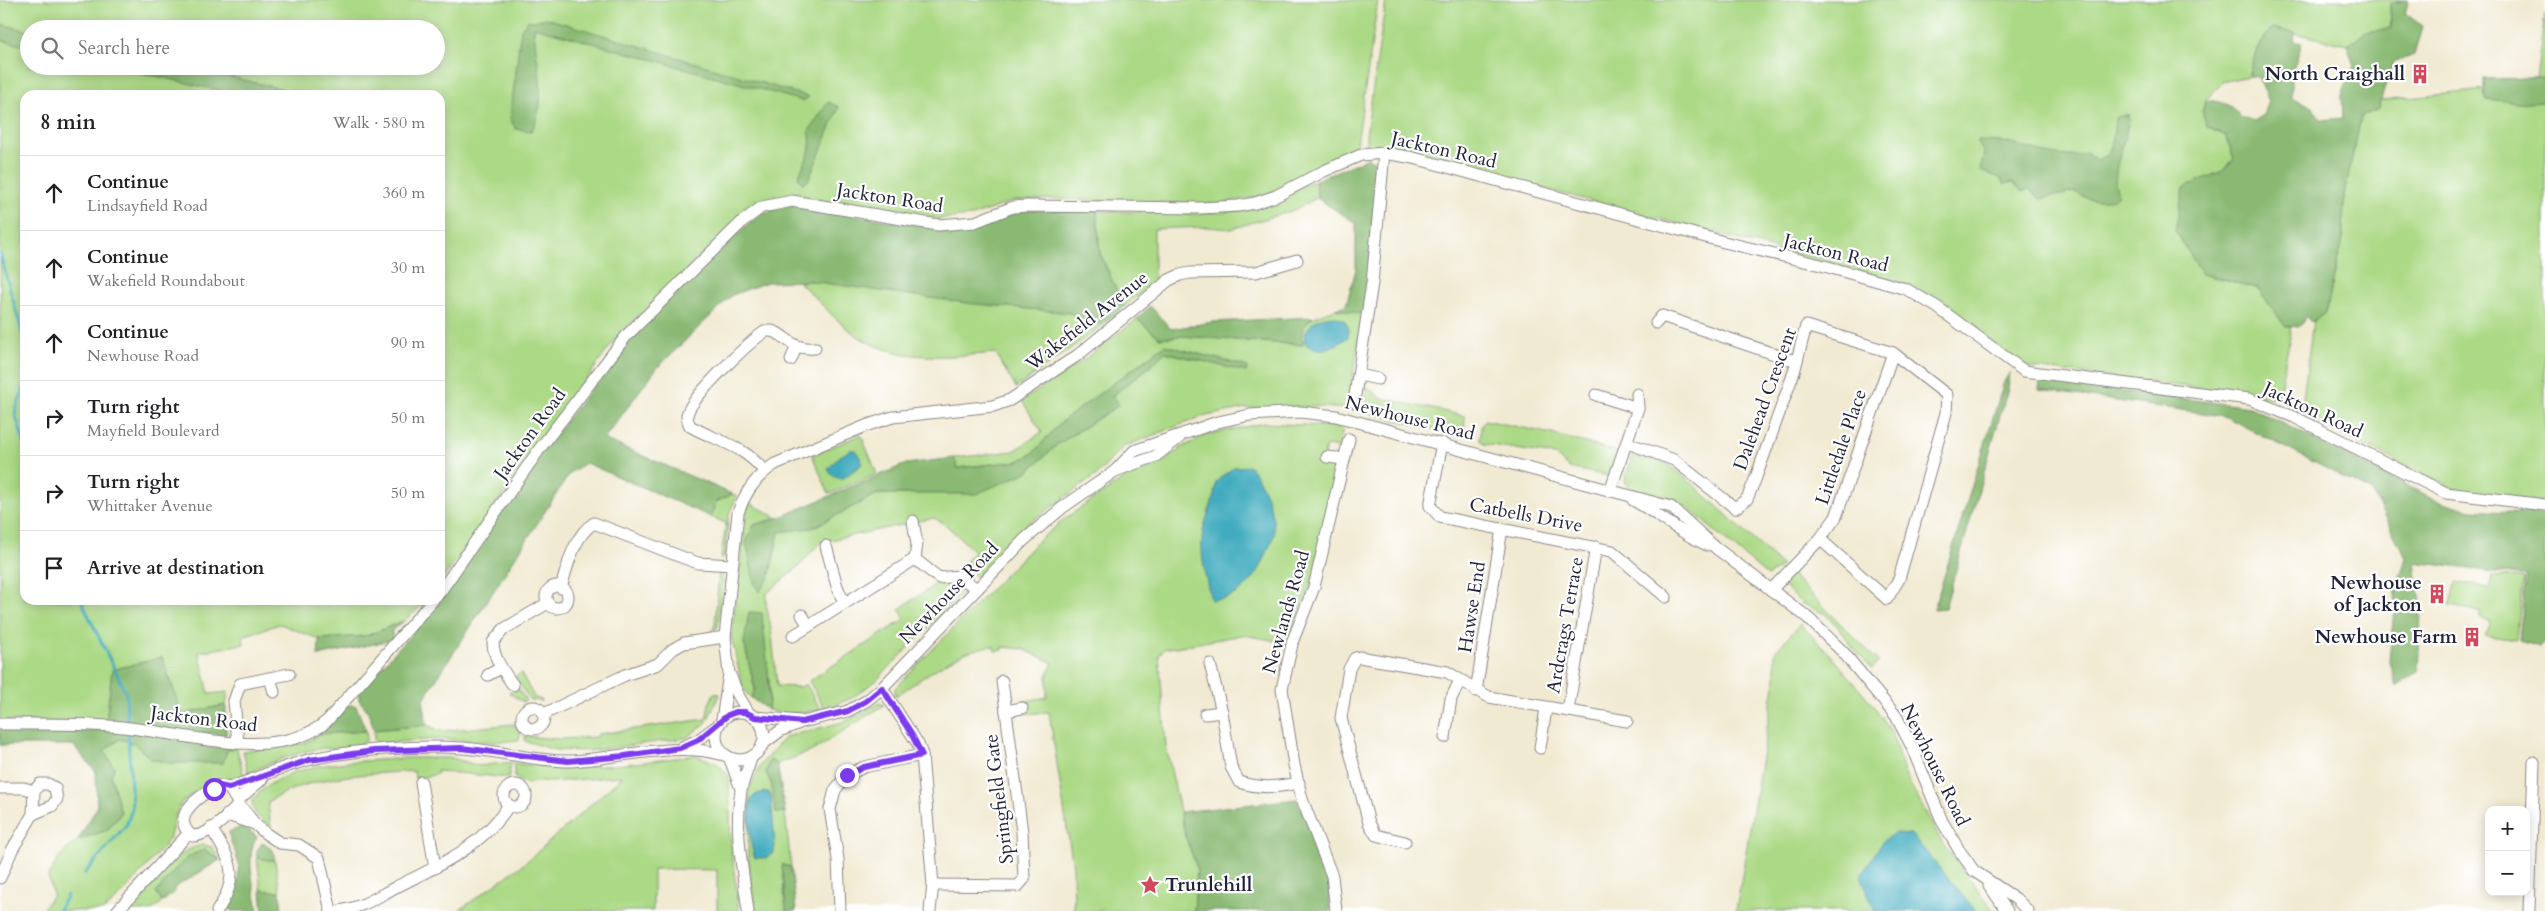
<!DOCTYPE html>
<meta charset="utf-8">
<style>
:root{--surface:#fff;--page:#f2f2f2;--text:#202124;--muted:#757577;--line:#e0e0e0}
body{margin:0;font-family:Cardo,serif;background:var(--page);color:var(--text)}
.controls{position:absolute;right:15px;bottom:15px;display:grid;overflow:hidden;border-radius:10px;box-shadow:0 2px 12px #0003}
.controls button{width:45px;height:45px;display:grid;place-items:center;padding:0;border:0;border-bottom:1px solid var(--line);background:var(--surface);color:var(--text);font:25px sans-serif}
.stop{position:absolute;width:15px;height:15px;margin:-11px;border:4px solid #7c3aed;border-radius:50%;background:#fff}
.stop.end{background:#7c3aed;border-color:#fff;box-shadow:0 1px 5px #0008}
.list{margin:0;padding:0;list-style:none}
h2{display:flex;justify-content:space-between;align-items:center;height:65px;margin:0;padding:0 20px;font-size:21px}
h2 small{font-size:16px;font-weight:400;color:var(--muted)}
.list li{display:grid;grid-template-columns:32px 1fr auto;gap:15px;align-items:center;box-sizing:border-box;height:75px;padding:0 20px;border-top:1px solid var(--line)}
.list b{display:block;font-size:19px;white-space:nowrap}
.list p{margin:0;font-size:16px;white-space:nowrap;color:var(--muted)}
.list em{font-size:16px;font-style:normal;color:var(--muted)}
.icon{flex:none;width:28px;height:28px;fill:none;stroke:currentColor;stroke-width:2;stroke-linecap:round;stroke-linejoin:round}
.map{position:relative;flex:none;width:2545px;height:911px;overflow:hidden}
.search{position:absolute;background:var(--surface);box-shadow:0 2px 12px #0003;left:20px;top:20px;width:425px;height:55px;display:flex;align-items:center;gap:12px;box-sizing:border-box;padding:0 18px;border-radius:28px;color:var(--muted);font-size:19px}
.panel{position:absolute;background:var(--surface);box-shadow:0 2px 12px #0003;left:20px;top:90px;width:425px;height:515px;border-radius:15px}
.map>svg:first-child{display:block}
.green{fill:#acd985;stroke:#677e60;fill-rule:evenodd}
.forest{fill:#89b972;stroke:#566e56}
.water{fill:#3fabbe;stroke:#30667c}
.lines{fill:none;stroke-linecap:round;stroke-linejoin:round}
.stream{stroke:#3fabbe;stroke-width:3}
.minor-casing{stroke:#8a8686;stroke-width:13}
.minor{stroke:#fff;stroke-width:11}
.route{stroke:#7c3aed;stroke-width:6}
.labels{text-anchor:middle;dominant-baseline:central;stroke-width:4.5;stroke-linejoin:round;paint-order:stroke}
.poi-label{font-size:19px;font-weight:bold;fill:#22223b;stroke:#fff;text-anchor:end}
.street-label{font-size:19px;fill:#22223b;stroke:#fff}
</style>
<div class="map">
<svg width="2545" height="911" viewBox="0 0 2545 911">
<rect width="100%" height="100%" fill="#fff"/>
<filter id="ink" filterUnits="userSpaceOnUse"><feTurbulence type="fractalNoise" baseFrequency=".02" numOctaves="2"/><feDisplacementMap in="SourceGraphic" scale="10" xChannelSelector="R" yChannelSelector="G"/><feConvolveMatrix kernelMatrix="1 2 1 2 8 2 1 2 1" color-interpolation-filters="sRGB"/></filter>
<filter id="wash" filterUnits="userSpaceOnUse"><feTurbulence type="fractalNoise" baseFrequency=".0096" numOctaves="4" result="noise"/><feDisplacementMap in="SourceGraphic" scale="20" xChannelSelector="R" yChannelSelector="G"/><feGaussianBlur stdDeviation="1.12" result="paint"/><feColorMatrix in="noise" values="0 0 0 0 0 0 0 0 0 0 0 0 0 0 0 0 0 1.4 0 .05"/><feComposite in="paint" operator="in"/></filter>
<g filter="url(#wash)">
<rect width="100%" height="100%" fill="#f1ead2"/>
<g class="green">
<path d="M0,0H1378L1356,151L1264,196L1217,204L1056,199L1014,201L972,216L939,219L814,199L777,196L752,207L616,338L440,583V95H25V600H428L404,621L366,636L319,639L280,624L243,636L244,644L199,652L209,694L228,692L226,705L182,714L162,657L106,722L0,721ZM29,29H436V66H29Z"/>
<path d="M1386,0H2403L2390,5L2391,28L2366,32L2347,45L2272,28L2258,47L2248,76L2222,82L2206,100L2202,112L2207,127L2226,136L2234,159L2220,172L2184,187L2202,274L2257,288L2286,327H2292L2278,398L2026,367L1925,293L1893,280L1392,149L1371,148L1366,143V135Z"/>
<path d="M2545,14V502L2463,493L2301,415L2313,320L2326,313L2343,235L2344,194L2361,117L2378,109L2380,101L2484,90V79L2536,78Z"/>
<path d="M1316,180L1317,198L1294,210L1231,229L1206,227L1154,229V282L1124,307L1100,253L1097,211L1199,214L1246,210Z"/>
<path d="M810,281L1070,313L1103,325L1016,388L995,353C947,357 895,363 853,333C834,319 817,299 799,282Z"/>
<path d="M1335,309L1363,314L1348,407L1344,409L1313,406L1246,408L1201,417L1123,447L1098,474L1025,526L977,577L965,570H959L974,551L945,524L934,518L821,542L797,568L767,593L766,603L772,635L777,686L800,687L806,684L821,710L787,714L768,710C772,673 769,668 744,642L755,690L751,698L743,689L731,636L748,502L778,518L754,525L769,578L779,531L812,528L877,494H907L1027,472L1058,444L1119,405L1113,395L1152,365L1165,352L1246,371L1248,367L1165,345L1060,423L1033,453L1019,461L957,468L954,458L1014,451L1042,432L1022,401L1078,364L1137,319L1160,338L1182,336L1303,345C1296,321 1317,315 1335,309Z"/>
<path d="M1367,387L1381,398L1465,416L1464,434L1456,435L1368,413L1363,407Z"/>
<path d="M1485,420L1552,434L1615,451L1609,476L1569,468L1555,455L1484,444L1480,440L1481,427Z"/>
<path d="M1264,423L1343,427L1339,448L1326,446L1322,465L1332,466L1335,472L1314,575L1288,643L1243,635L1164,649L1159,655L1166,747L1186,838L1197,868L1194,911H1074L1073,867L1049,712L1026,714L1025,701L1047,697V676L1053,663L1023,649L1003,647V650L995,651L994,646C958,648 925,678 895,696V688L1037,542L1067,517L1128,476L1164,462L1181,448L1206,435Z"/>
<path d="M861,435L877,474L829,494L812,455Z"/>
<path d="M1633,455L1666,463L1695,486L1782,566L1768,576L1678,500L1632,489L1626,484L1625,479Z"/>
<path d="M732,494L737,496L729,514L725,556L721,559L726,523L711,517L716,502Z"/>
<path d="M719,571L723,580L718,627L713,630L715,624Z"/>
<path d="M1790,573L1879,662L1872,669L1852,647L1838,627L1825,614L1801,603L1781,583Z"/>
<path d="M2492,576L2524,578L2516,640L2485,635L2490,621L2480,618V611L2449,606L2456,582L2489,588Z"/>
<path d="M953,583L964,588L963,592L877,680L852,698L825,709L809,681L905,619L899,609L936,584Z"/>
<path d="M1800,624L1829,653L1869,700L1891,731L1905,775L1943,844L1994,911H1736L1775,680V652Z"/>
<path d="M521,673L534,697L543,701L530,700L515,677Z"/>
<path d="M518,688L526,700L523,702L509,693Z"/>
<path d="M714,693L720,694L706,723L686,738L589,751L555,750L525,741V736L558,739L597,737L598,734L706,719L709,704Z"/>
<path d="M879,703L884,705L812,751L777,764L770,760L766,772L771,783L776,813L785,812L791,867L782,865L786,911H755L748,854L749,789L761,764L785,737L839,723L859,715Z"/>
<path d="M514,724L521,732L519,740L495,742L439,739L383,743H377L374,740V730L427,725L441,731Z"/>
<path d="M366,731L367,740C355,751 333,746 318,749C293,753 271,763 248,773L243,751L305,743L319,734Z"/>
<path d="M120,739L134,743L151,759L227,751L236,745L244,776L213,781L182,802L176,814L169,840L124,892L103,911H41L53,895L48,876L60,856L78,840L107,830L121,813L111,776L114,768L104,750Z"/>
<path d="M696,755L718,764L729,776L731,845L739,911H717V870L653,869V911H458L525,863L623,776L551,782L541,781L527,784L515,778L513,763C578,772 632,764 696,755Z"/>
<path d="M406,758H452L479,766L511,762L509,778L437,771V774L415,779L414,771C363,775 312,774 268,802L271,828C261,819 252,814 252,800C288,758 356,763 406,758Z"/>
<path d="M202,845L212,847L220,860L205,850L156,893L162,902L151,911H131C150,889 172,850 202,845Z"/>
<path d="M257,858L275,861L280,892L261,890Z"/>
</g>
<g class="forest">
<path d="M2405,0H2409L2405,13L2422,26L2414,55L2393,62L2378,109L2361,117L2344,194L2343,235L2326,313L2311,322L2306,317L2300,326L2286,327L2257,288L2202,274L2175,230L2184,187L2220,172L2234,159L2226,136L2207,127L2202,112L2206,100C2222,102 2232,104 2241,118L2254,121L2264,115L2269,101L2258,77L2248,76L2258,47L2272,28L2295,33L2294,41L2302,43L2291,75V97L2311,106L2322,120L2343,118L2342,94L2354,66L2347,45L2366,32L2391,28L2390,4Z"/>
<path d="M546,18L809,97L803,101L534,27C535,62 550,99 531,131L516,129L510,119L521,29L528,20L534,21Z"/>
<path d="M0,24L29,31V47L0,40Z"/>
<path d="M111,66H184L308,95H239Z"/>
<path d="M2545,78V102L2529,103L2485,99L2484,79Z"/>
<path d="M828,102L839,107L808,181L802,183L798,177C805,161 814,149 809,131Z"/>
<path d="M2128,114L2129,121L2117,166L2115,182L2118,195C2106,204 2087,200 2075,192L2040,199L2029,189L2022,192L2014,182L2004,184L2000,178L1980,171L1984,153L1977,141C1987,142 1999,141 2008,143C2027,148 2069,162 2085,153L2097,160L2108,154L2113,141L2115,118Z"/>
<path d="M1368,158L1378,164L1373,242L1363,314L1335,309L1346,305L1356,269V223L1317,198L1316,180Z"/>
<path d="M791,205L952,231L976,226L1021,210L1097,211L1100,253L1124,307L1103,325L1070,313L966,303L810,281L767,282L732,295L656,369L604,439L732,494L716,502L711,517L586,463L570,473L423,700L427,725L374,730L368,711L359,700V692L441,601L537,458L638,329L749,223L763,213Z"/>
<path d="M1150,306L1171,329L1213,322L1313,317C1303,327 1299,331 1303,345L1182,336L1160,338L1137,319Z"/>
<path d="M1165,345L1248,367L1246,372L1165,352L1152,365L1113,395L1119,405L1058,444L1027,472L976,494H877L812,528L779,532L769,578L759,592L754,582L746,542L754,525L778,518L906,464L954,458L958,468L1019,461L1033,453L1060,423Z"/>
<path d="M2010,372L2008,388L1945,608L1934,609L2004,382Z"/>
<path d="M2040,381L2250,407L2436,500L2471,510L2545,514V641L2539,647L2519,641L2526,576L2415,562L2421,612L2418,671L2397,687L2389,661L2396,590L2406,558L2372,492L2224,416L2039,390Z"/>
<path d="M749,612L762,613C764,644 772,681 768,710L751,698L755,689L744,642Z"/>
<path d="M404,621L392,630V640L318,656L319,639L366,636Z"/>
<path d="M162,657L182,714L226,705V735L106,722L112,670Z"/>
<path d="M350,705L356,706L366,731L319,734L345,707Z"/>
<path d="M0,728L116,730L236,745L227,751L223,763H168L151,759L134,743L120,739L104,750L114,768L111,776L121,813L107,830L78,840L97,807L96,772L73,745H0Z"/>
<path d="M770,760L777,764L785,812L776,813L771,783L766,772Z"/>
<path d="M1297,799L1329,876L1330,911H1194L1197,868L1186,838L1180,812Z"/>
<path d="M244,826L257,837C244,856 255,889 258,911H232L227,907C236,894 242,874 237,858C235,849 229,842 229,832Z"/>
<path d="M263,842L273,850L275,861L257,858V850Z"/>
<path d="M205,850L220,860L174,888L175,892L162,902L156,893C169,877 183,854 205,850Z"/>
<path d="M782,865L791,867L796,911H786Z"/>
<path d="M261,890L280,892L282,911H263Z"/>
</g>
<g class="water">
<path d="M1334,316L1345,321L1349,329L1348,337C1335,347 1316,356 1304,342C1305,324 1317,317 1334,316Z"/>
<path d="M850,450H855L862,460L861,465L842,479L831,474L828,469L839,457Z"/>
<path d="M1250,466C1264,486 1274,509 1274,534C1273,539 1269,547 1267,552C1258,578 1240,600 1211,600C1206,578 1198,550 1204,527C1208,511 1215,499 1216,482L1234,467Z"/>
<path d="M764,792H769L771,796L775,845L774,852L766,858H755C750,851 748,809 751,800C754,794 759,793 764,792Z"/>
<path d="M1894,833L1911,834L1976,911H1875L1861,876L1882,842Z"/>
</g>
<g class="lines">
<g class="stream">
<path d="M0,254L25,343"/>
<path d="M25,384L15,413L25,445"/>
<path d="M81,600L126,693L132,808L127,824L85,873"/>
<path d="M58,911L67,895"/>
</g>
</g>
</g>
<g filter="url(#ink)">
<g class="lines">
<defs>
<g id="minor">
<path d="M1656,323L1662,316L1795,361"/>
<path d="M791,360L796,347"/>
<path d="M1359,375L1378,379"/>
<path d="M1596,395L1638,408"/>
<path d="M1354,402L1372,283L1384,153"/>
<path d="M1442,443L1430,506L1440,517L1612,551L1666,597"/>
<path d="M1628,443L1674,460L1735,508L1747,499L1755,480L1794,372L1806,326L1893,353L1947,395L1946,413L1899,579L1887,599L1820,539"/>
<path d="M1327,457L1344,459"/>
<path d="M764,471C742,444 718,442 690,426C688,422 687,419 687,415C690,398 750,341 766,331C784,329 788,351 815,348"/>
<path d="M1115,471L1156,456L1179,438"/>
<path d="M1610,491L1638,408L1637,394"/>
<path d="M1633,500C1660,515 1678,532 1707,545"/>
<path d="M913,521L917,544L915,559"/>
<path d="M826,546L837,586L844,603"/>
<circle cx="557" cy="597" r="11"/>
<path d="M561,588C567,567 574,535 594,523L684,558L698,563L732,565"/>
<path d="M1771,590L1820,539L1836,517L1893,353"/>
<path d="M440,592L541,447L627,335L743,221L762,207L792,201L938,225L975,222L1013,207L1027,206L1200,208L1238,206L1255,203L1276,196L1324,171L1361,155L1384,153L1414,158L1724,242L1821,265L1906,289L1937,307L2024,371L2249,399L2294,417L2446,493L2545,505"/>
<path d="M802,615L809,626"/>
<path d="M793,636L915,559L939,578L959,576L977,589"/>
<path d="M1210,664L1222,712L1231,767L1239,782C1260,789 1278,787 1299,783"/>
<path d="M488,675L501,668"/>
<path d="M730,675L738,695L750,715"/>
<path d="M270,678L274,692"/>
<path d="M513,685C504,672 493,658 493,642L504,629L548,603"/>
<path d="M882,688L918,744L922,755L933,885L930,911"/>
<path d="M1476,691L1502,529"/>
<circle cx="533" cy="718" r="11"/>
<path d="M1568,710L1596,547"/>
<path d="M1006,711L1022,708"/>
<circle cx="740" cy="736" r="24"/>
<path d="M544,714L625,675L658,664L673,649L684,643L725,637"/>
<path d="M1205,714L1222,712"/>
<path d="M755,717L800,721"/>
<path d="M722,720L729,674L725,637L738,513C745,492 756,476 775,464L868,425L893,417L993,406L1010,400L1078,355L1169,280L1180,275L1190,273L1256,272L1297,260"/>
<path d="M0,724C37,724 74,723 110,726C174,729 274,767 327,721L433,600"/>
<path d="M1445,737L1451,699L1460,680"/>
<path d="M238,743L234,701L240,684L289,674"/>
<path d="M763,744L780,731L802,722L848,711L866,701L882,688L1024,540L1062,508L1115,471L1134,451L1218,422L1250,415L1300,412L1336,416L1671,507L1716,548L1807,617L1843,652L1896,716L1911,745L1942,821L1959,850L1974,871L2016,899L2028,911"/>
<path d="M682,747L698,740L717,726"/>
<path d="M1540,748L1546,708"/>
<path d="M730,759L741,789"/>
<path d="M421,782L435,868"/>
<path d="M40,784H48L55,788L57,799L52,806L33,814L34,791Z"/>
<circle cx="515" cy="796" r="11"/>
<path d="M219,786L229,788L239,804C230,815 207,837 192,836C168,816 201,794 219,786Z"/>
<path d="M0,788H24L34,791"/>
<path d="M229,788C255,779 281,767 308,760C348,750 420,745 462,748C496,750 539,762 571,761C621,758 676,741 724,755"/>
<path d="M238,800L262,779"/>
<path d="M227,815L255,824L239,804"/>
<path d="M255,824L265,833L280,843L299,845L319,858L331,911"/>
<path d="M211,828C231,861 241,875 217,911"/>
<path d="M1405,842L1376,835L1369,823L1341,718L1349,669L1355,658L1359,657L1447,672L1489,697L1627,721"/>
<path d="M0,878L12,850L33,814"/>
<path d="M933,885L1018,886L1024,879L1022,832L1002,681"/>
<path d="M1989,885L2007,911"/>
<path d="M117,911L189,833"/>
<path d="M340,911C364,907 375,898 396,887C438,866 482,847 509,805"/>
<path d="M748,911C743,871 734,831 741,791C743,780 748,769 751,758"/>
<path d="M840,911L838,859L830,809L835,790L847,775L864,767L922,755"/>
<path d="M1336,911L1332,876L1302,799L1294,765L1282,689L1293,640L1314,587L1349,439"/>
<path d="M2529,911L2534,762"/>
</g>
</defs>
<use href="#minor" class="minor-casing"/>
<use href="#minor" class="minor"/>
</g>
</g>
<g class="lines" filter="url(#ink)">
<path class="route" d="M214,789L219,786L229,788L309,760L374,751L461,748L568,761L625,756L680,748L698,740L728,715L736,712H745L755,717L802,722L848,711L866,701L882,688L911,733L922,755L864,767L847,775"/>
</g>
<defs>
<symbol id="building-bare" viewBox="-9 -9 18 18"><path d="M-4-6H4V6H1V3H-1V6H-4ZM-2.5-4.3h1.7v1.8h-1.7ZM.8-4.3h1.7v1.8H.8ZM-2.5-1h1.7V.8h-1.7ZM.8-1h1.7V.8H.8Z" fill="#d1495b" stroke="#fff" stroke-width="2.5" paint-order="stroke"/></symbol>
<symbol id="sight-bare" viewBox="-9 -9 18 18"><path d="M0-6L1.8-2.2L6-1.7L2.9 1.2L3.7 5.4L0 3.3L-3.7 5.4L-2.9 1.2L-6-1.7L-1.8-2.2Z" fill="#d1495b" stroke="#fff" stroke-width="2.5" paint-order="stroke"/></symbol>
</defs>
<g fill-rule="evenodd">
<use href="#building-bare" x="2406" y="60" width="28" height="28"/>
<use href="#building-bare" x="2423" y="580" width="28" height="28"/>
<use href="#building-bare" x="2458" y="623" width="28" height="28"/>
<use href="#sight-bare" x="1136" y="871" width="28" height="28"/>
</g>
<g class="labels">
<g class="poi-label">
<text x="2405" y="74">North Craighall</text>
<text x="2422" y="583">Newhouse<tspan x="2422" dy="22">of Jackton</tspan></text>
<text x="2457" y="637">Newhouse Farm</text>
<text x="1165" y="885" text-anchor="start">Trunlehill</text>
</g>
<g class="street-label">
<text transform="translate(1444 150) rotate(13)">Jackton Road</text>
<text transform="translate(890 198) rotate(9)">Jackton Road</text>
<text transform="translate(1836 253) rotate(14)">Jackton Road</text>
<text transform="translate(1087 321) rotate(-38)">Wakefield Avenue</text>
<text transform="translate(1765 399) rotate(-70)">Dalehead Crescent</text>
<text transform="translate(2313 410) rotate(25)">Jackton Road</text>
<text transform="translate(1410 418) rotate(14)">Newhouse Road</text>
<text transform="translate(530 434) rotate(-54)">Jackton Road</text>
<text transform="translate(1841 447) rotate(-71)">Littledale Place</text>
<text transform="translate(1526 515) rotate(11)">Catbells Drive</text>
<text transform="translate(949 593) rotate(-46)">Newhouse Road</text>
<text transform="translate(1472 607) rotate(-81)">Hawse End</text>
<text transform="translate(1286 612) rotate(-74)">Newlands Road</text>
<text transform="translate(1565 625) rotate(-80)">Ardcrags Terrace</text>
<text transform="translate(204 719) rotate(7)">Jackton Road</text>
<text transform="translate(1935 765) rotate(64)">Newhouse Road</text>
<text transform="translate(999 799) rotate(-97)">Springfield Gate</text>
</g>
</g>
</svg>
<div class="controls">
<button>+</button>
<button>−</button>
</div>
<div class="stop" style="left:214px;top:789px"></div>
<div class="stop end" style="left:847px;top:775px"></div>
<div class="search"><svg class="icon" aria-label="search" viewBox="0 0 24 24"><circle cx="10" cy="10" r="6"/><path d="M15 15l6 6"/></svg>Search here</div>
<section class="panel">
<h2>8 min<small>Walk · 580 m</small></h2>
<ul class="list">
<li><svg class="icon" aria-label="ahead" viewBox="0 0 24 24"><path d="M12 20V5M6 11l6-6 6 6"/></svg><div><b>Continue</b><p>Lindsayfield Road</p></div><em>360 m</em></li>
<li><svg class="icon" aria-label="ahead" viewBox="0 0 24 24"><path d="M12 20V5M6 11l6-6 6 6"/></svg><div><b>Continue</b><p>Wakefield Roundabout</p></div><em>30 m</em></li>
<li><svg class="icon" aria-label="ahead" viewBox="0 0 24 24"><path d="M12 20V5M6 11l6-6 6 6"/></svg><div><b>Continue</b><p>Newhouse Road</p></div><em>90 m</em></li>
<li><svg class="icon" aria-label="right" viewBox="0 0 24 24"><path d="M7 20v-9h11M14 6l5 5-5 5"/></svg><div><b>Turn right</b><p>Mayfield Boulevard</p></div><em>50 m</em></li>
<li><svg class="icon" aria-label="right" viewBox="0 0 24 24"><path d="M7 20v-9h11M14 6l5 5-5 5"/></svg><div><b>Turn right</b><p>Whittaker Avenue</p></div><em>50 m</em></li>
<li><svg class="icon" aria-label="arrive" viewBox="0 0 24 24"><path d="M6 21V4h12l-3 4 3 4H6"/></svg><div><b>Arrive at destination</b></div></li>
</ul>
</section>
</div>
